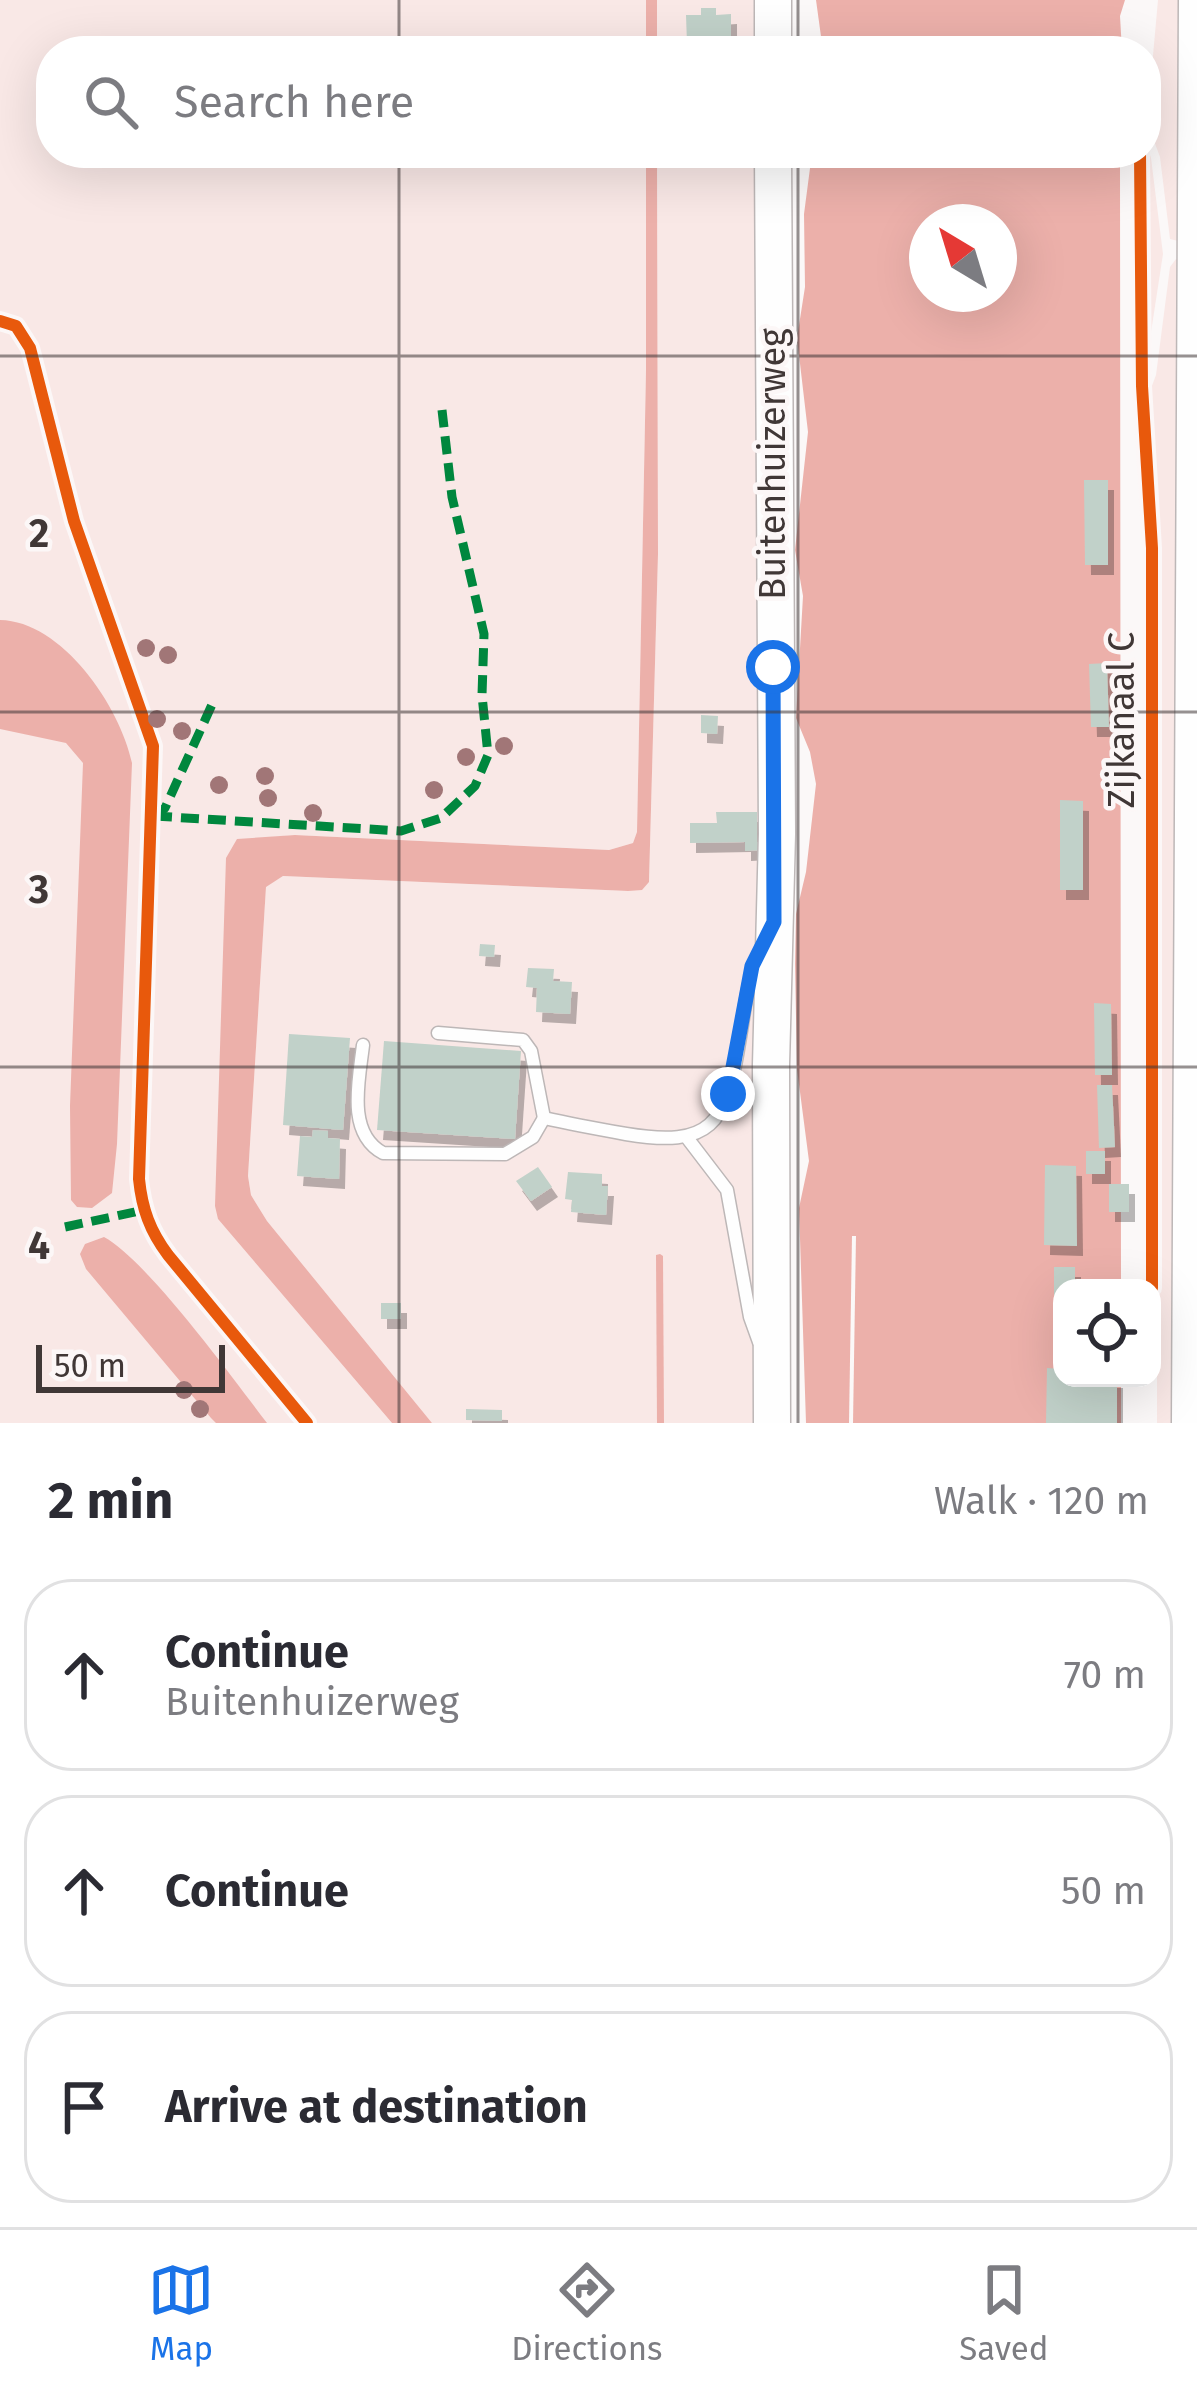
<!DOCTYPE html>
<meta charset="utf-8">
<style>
:root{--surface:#fff;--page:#f2f2f3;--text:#2b2b33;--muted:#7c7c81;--line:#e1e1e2;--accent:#1a73e8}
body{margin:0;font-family:"Fira Sans",sans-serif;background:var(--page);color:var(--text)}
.controls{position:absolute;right:36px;bottom:36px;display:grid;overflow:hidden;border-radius:24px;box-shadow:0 12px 48px #0002}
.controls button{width:108px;height:108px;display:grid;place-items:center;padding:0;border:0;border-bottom:3px solid var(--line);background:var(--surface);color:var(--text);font:60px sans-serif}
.compass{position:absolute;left:909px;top:204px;width:108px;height:108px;border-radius:50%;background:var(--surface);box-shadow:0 12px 48px #0002;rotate:322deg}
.scale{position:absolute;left:36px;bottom:30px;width:189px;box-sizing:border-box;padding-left:12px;border:6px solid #403736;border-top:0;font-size:33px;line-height:42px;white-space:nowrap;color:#403736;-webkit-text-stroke:9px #fcf7f7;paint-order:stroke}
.stop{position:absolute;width:36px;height:36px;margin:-27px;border:9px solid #1a73e8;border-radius:50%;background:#fff}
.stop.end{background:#1a73e8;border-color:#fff;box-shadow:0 3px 12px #0008}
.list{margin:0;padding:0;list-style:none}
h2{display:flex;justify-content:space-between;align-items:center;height:156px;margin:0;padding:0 48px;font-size:51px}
h2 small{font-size:39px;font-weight:400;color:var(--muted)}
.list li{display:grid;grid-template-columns:78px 1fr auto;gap:36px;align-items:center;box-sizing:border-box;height:192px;margin:0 24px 24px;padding:0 24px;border:3px solid var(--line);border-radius:48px}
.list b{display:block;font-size:45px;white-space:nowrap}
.list p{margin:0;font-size:39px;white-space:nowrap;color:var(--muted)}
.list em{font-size:39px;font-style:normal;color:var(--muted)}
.icon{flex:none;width:66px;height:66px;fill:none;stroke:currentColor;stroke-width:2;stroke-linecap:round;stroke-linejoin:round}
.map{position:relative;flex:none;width:1197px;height:1423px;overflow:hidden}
.search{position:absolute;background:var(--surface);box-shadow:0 12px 48px #0002;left:36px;right:36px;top:36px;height:132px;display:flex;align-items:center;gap:30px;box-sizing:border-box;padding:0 42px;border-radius:48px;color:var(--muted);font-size:45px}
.sheet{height:804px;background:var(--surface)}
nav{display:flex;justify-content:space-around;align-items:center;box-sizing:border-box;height:168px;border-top:3px solid var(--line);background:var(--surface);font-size:33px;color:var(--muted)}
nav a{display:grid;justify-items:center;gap:6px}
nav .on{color:var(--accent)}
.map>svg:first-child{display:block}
.green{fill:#f9e8e6}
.water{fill:#ecb0aa;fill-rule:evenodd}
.pier{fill:#fbf8f8}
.building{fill:#c1d1c9;filter:url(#shadow)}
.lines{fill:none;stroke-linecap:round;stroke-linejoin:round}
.lane-casing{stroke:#bdb7b7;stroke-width:15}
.secondary-casing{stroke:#bdb7b7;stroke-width:39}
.lane{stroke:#fefefe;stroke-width:12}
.secondary{stroke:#fefefe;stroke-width:36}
.quiet{stroke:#00873e;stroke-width:9;stroke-dasharray:18 9;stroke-linecap:butt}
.cycleway-casing{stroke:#fcf7f7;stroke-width:20}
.cycleway{stroke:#e8590c;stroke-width:12}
.tree{fill:#a17677}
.route{stroke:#1a73e8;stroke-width:15}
.grid{fill:none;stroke:#403736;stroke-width:3;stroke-opacity:0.55}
.labels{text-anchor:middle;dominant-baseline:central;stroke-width:9;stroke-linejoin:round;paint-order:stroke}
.street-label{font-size:36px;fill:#403736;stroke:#fcf7f7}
.grid-label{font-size:39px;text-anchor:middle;font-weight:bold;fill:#403736;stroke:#fcf7f7;stroke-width:9;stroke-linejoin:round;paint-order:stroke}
</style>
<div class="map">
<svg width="1197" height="1423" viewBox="0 0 1197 1423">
<defs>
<filter id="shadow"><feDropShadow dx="6" dy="10" stdDeviation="0" flood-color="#0004"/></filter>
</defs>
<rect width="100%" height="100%" fill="#fbf8f8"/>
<g class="green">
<path d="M0,0H646V51H51V153H646V370L637,833L633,843L609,850L295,835L238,840L218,1219L392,1423H0Z"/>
<rect x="657" y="0" width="110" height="51"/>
<path d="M1158,0H1185L1182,242L1170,239L1160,157L1147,122Z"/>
<path d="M1146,144L1151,158L1163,254L1146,365Z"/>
<path d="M657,153H766L765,1423H432L267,1221L251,1195L248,1176L266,886L283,876L628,891L649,882L658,554Z"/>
<path d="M1176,259L1182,260V1423H1157V507L1147,399L1156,375L1170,267Z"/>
</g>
<g class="water">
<rect x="646" y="0" width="11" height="51"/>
<path d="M816,0H1125L1120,16L1122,51H823Z"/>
<path d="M646,153H657L658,554L649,882L642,890L628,891L283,876L266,887L248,1176L251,1195L267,1221L432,1423H392L218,1219L215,1206L226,858L237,839L295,835L609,850L633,843L637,832L646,370Z"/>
<path d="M812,153H1120L1121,1288H1062V1378H1121V1423H806L799,1208L809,1161L797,1069L795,964L796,914L806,872L816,784L810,752L796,718L803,596L795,550L808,432L797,338L805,287L804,214ZM927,222H999V294H927Z"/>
<path d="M0,620C62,621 120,706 132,763L117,1144L112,1193L92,1208L77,1207L71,1200L70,1106L83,763L66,743L0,729Z"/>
<path d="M104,1237C147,1260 234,1380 267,1423H216L211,1418L86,1269L80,1254L85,1244Z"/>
<path d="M660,1254L663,1256L664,1423H657L656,1255Z"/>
</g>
<path class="pier" d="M852,1236H856L853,1423H849Z"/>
<g class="building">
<path d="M701,8H716V15L731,14V44H687L686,15H701Z"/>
<path d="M1084,480H1108V565H1085Z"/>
<path d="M1107,663L1109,727H1091L1089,664Z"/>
<path d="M701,715L718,716L717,734L701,733Z"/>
<path d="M1060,800L1083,801V890H1060Z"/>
<path d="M716,812H757V842H762V850L745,851V842L690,843V823H717Z"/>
<path d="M480,944L495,945L494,957L479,956Z"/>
<path d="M528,968L554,969L553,981L572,982L570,1014L536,1012L537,988L526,987Z"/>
<path d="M1094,1003L1111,1004L1112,1075H1095Z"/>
<path d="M289,1034L350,1038L343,1130L283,1125Z"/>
<path d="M384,1041L521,1051L515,1139L377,1130Z"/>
<path d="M1097,1085H1112L1115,1147L1099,1148Z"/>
<path d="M313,1130L328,1131V1138L340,1139L339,1179L297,1176L300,1136L312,1137Z"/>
<rect x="1086" y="1151" width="19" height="23"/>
<path d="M1045,1165L1076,1166L1077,1246L1044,1245Z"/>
<path d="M538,1167L552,1187L531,1201L516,1181Z"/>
<path d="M568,1172L602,1174V1186H608L606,1215L571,1212L572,1200L565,1199Z"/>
<rect x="1109" y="1184" width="20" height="28"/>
<path d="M1054,1267H1075V1288H1062V1330H1054Z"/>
<rect x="381" y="1303" width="20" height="16"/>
<path d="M1047,1368L1062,1369V1378H1117V1423H1046Z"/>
<path d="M466,1409L502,1410V1421L466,1420Z"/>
</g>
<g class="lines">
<defs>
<g id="lane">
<path d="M438,1033L523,1040L531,1051L544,1118"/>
<path d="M363,1045C359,1080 346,1133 383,1153L505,1154L533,1137L544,1118C571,1124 598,1129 626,1134C711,1148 726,1125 739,1043C745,1009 747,976 763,945"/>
<path d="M688,1139L727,1190L750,1317L759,1342"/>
</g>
<g id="secondary">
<path d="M773,51V0"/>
<path d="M772,1423L771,1065L777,834L773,153"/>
<path d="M1190,1423L1197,0"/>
</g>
</defs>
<use href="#lane" class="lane-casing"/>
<use href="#secondary" class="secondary-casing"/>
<use href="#lane" class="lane"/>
<use href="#secondary" class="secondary"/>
<g class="quiet">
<path d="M154,816L401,831L441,818L475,786L488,755L482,695L484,634L452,497L442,410"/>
<path d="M154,816L165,808L215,698"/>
<path d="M65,1227L144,1210"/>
</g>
<defs>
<g id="cycleway">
<path d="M1140,153L1142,386L1152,548V1288"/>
<path d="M0,321L16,326L30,348L74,521L153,746L139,1179C142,1209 150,1231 168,1255L307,1423"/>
</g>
</defs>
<use href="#cycleway" class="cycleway-casing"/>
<use href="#cycleway" class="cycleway"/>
</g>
<g class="tree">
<circle cx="146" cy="648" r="9"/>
<circle cx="168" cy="655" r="9"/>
<circle cx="157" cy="719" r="9"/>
<circle cx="182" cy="731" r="9"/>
<circle cx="504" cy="746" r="9"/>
<circle cx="466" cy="757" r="9"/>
<circle cx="265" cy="776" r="9"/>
<circle cx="219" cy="785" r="9"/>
<circle cx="434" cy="790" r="9"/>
<circle cx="268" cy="798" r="9"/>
<circle cx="313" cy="813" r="9"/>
<circle cx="184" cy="1390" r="9"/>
<circle cx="200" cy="1409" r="9"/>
</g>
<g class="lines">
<path class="route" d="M728,1094L752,966L774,922L773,667"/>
</g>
<path class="grid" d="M399,0V51M798,0V51M399,153V1423M798,153V1423M0,356H1197M0,712H1197M0,1067H1197"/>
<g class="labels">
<g class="street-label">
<text transform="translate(773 464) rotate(-90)">Buitenhuizerweg</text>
<text transform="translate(1122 720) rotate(-90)">Zijkanaal C</text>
</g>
</g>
<g class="grid-label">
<text x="39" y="547">2</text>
<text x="39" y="903">3</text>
<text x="39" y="1259">4</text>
</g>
</svg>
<div class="controls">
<button><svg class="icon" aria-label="locate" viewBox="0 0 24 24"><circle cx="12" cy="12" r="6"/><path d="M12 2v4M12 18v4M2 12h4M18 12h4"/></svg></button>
</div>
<svg class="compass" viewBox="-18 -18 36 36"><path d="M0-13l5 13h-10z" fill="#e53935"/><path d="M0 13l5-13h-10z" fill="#7c7c81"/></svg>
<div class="scale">50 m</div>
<div class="stop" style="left:773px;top:667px"></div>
<div class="stop end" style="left:728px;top:1094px"></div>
<div class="search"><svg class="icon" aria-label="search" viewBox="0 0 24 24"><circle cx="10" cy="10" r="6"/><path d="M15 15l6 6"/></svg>Search here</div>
</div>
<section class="sheet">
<h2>2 min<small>Walk · 120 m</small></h2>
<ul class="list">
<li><svg class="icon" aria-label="ahead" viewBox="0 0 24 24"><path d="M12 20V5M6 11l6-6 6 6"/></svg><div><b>Continue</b><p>Buitenhuizerweg</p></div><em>70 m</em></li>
<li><svg class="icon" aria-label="ahead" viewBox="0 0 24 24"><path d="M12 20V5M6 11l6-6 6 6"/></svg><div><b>Continue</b></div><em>50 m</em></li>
<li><svg class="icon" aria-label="arrive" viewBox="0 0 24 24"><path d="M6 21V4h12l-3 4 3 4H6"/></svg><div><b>Arrive at destination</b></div></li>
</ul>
</section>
<nav>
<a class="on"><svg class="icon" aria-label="map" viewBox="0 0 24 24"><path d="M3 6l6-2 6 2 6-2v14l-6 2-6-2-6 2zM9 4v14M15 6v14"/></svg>Map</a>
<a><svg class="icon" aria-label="directions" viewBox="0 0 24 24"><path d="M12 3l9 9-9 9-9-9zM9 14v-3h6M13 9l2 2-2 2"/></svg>Directions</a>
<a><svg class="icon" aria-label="saved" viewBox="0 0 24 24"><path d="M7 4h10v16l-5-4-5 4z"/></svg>Saved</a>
</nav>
